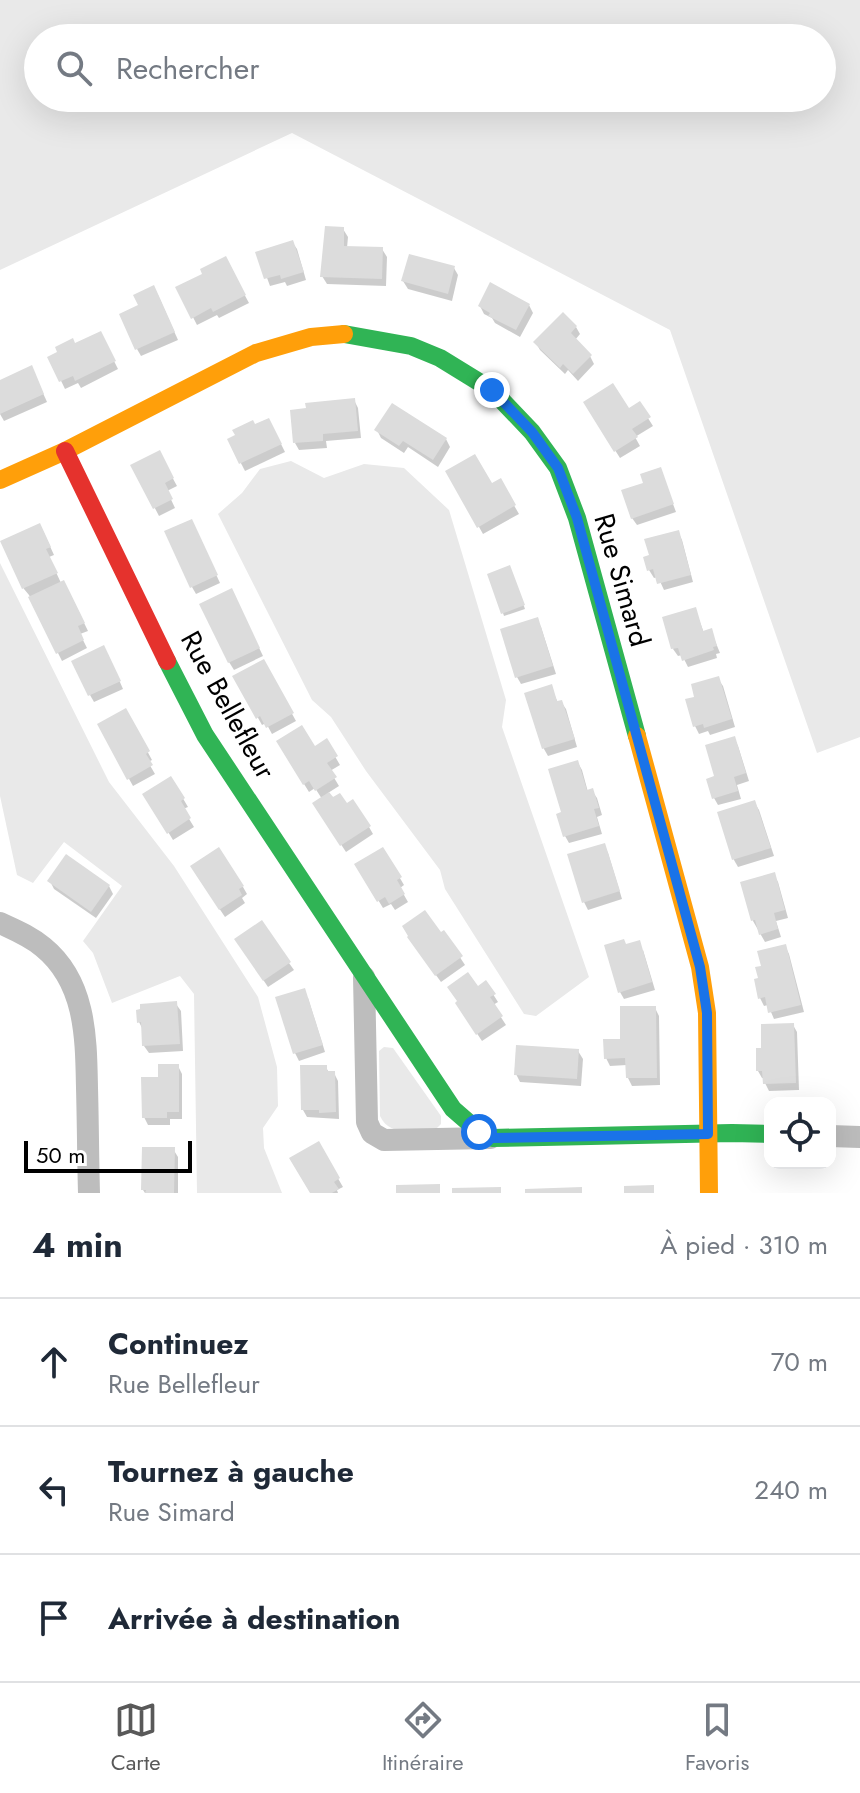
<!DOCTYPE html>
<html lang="fr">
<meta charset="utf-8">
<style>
:root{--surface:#fff;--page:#f6f6f7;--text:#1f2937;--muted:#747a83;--line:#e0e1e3;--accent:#595959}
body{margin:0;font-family:Jost,sans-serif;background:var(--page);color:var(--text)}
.controls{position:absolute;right:24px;bottom:24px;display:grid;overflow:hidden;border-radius:16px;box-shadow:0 8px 32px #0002}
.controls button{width:72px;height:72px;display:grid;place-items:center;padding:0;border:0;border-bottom:2px solid var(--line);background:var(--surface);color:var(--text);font:40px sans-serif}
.scale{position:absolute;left:24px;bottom:20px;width:168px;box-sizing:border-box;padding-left:8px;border:4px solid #000;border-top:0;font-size:22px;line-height:28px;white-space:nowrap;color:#000;-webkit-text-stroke:6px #fff;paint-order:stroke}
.stop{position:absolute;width:24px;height:24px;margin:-18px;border:6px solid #1a73e8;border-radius:50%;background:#fff}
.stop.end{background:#1a73e8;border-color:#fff;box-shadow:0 2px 8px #0008}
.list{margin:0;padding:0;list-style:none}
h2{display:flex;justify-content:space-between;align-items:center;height:104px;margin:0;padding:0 32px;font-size:34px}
h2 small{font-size:26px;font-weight:400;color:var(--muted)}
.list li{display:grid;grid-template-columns:52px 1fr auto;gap:24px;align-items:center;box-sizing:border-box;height:128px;padding:0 32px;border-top:2px solid var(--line)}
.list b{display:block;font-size:30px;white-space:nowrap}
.list p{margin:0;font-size:26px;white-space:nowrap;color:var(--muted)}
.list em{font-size:26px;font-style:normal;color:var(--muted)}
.icon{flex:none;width:44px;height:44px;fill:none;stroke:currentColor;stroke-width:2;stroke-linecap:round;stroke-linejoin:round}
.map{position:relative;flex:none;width:860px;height:1193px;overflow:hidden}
.search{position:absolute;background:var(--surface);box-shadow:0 8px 32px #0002;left:24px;right:24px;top:24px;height:88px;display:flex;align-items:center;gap:20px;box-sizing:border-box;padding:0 28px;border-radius:44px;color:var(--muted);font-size:30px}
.sheet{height:488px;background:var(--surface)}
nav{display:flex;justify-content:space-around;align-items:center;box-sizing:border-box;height:112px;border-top:2px solid var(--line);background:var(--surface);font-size:22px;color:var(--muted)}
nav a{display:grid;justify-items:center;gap:4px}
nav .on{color:var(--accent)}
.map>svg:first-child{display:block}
.green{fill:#e9e9e9;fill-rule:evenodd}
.shadow{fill:#0003}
.building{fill:#dcdcdc}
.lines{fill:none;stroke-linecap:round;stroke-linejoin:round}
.street{stroke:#bdbdbd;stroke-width:22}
.fast{stroke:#30b455;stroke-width:18}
.slow{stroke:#ff9f0a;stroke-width:18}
.jam{stroke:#e5322d;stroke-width:18}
.route{stroke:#1a73e8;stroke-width:10}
.labels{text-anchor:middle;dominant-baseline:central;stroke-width:6;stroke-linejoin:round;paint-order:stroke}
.street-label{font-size:28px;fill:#000;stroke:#fff}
</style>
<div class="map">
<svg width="860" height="1193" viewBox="0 0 860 1193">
<rect width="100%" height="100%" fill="#fff"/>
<g class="green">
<path d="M0,0H860V737L817,753L670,330L292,133L0,270ZM822,38V98H38V38Z"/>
<path d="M291,461L324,478L364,464L404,468L449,510L506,700L502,727L589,977L536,1016L524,1014L445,889L440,870L366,771L331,717L312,700L218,514L242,493L260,469Z"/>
<path d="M0,563L109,782L174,866L258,997L277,1067L278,1106L263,1128L264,1148L282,1193H197L194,994L180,976L112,1003L93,953L83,941L122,886L64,842L33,883L17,875L0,796Z"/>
<path d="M384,1047L393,1048L441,1116V1124L437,1128C417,1130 390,1138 380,1116L379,1051Z"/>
</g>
<g class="shadow">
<path d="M343,229L348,237L347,248L382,249L387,257L386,286L327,284L322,276Z"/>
<path d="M292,242L297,249L306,280L287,286L285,282L270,286L258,253Z"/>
<path d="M225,259L249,303L219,318L217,315L197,325L178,288L204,275Z"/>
<path d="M454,268L458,275L452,301L408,289L403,281Z"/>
<path d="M158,295L178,340L141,356L137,349Z"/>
<path d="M529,305L533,313L520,337L495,323L492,318L484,314L480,306Z"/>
<path d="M576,327L580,334L575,340L590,356L594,364L578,381L568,370L565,374L540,350L536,343Z"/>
<path d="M104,341L118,369L81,388L78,383L65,389L50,358L75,346Z"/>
<path d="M35,375L47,402L4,421L0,414V382Z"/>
<path d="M354,400L358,408L361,438L326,441L327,448L299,450L295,443Z"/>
<path d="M585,403L628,411L639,404L653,426L635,437L640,446L620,458Z"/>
<path d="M255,427L273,428L285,452L245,471L229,440Z"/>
<path d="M377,430L446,439L450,447L438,467L408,447L404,453L381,438Z"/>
<path d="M159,453L177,486L167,491L175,508L159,516L133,466Z"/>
<path d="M660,469L676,512L637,525L632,518L645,484Z"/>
<path d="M448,472L491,486L500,481L519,514L483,534Z"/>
<path d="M195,529L220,583L196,594L192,587Z"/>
<path d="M678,532L682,540L693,582L664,590L658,577L654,578L649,570Z"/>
<path d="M44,533L54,555L49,557L61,583L68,590L88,631L80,634L87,648L62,661L29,595L24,589L3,542Z"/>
<path d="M511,570L525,609L504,616L503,613Z"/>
<path d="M235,598L263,656L234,670L229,662Z"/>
<path d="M695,609L704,633L711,631L720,653L716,654L717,658L688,667L682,655L678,656L673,649Z"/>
<path d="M537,620L541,627L556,674L521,684L517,677Z"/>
<path d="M108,655L123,689L94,702L90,695Z"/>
<path d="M263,661L296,721L272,734L266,723L262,725L235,677Z"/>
<path d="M718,679L723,686L735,727L710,735L708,731L699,734L695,726L697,698Z"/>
<path d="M551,687L558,703L561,702L566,709L577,747L548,756L544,749L527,695Z"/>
<path d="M125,710L152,760L148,762L155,774L133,786L99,725Z"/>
<path d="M734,738L738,746L749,781L737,785L741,799L718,805L714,798L717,778Z"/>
<path d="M326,741L340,765L330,771L339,786L328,793L369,827L373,834L346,852L319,811L322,799L315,788L309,792L278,742L314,748Z"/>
<path d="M578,763L582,770L588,792L592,791L597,798L602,815L597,817L602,834L569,843L565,836Z"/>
<path d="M171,778L188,807L183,809L194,827L173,840L145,794Z"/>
<path d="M754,802L759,810L774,856L738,867L734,860L719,814Z"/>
<path d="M604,845L608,853L622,899L588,910L584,902Z"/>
<path d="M383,849L404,885L400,888L408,902L395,910L391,904L383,908L357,865Z"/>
<path d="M196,874L243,887L247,894L242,898L245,903L225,917Z"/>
<path d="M774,875L778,882L788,918L776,921L781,937L765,942L753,921L743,883Z"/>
<path d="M50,881L109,886L113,894L96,918L54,889Z"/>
<path d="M444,933L465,965L441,982L414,945Z"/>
<path d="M785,946L789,954L804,1012L774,1019L768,1005L764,1006L760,998V979L763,967Z"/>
<path d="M241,947L289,963L294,970L268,987Z"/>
<path d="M643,950L655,990L624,999L620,992Z"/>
<path d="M486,983L498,1002L493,1005L506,1025L482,1041L462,1011L477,989Z"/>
<path d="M308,998L325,1052L299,1061L295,1053Z"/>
<path d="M176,1004L181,1011L183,1051L149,1053L144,1046L143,1030L139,1022Z"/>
<path d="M655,1008L659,1016L660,1085L632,1086L628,1078L627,1065L610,1066L606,1058Z"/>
<path d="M793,1025L797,1032L799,1090L769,1091L765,1083L764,1078H762L758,1071L763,1050Z"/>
<path d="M578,1051L583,1059L581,1086L520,1082L516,1074Z"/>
<path d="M178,1066L182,1074V1119H170V1125H148L144,1117L160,1079Z"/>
<path d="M326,1067L329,1073H334L338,1081L339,1119L307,1117L303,1110Z"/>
<path d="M318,1144L343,1187L337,1190L338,1193H312Z"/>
<path d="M173,1149L178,1157V1193H145L143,1190Z"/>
</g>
<g class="building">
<path d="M325,226L344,227V246L383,247L382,279L320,277Z"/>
<path d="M293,240L304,272L281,279L280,275L264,279L255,252Z"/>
<path d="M409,254L455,266L448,294L401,281Z"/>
<path d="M226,256L246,295L213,312L211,308L191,319L175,287L202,274L200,269Z"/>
<path d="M490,282L530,304L516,330L488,316L490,313L478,306Z"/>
<path d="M154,285L175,332L135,350L119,314L138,305L133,295Z"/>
<path d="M563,312L577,326L571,333L592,355L573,374L563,364L560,368L533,342Z"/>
<path d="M101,331L116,361L75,381L73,376L59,382L47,357L57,352L55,347L73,338L75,343Z"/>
<path d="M32,365L44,394L0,414V380Z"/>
<path d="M613,383L629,408L640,401L651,417L632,429L638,437L614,452L583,402Z"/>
<path d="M355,398L358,431L323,434V441L293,443L290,410L306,408L305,403Z"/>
<path d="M392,403L447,438L433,460L403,441L399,446L374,430Z"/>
<path d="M269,418L282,444L239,464L227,439L235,435L232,430L253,420L255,424Z"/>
<path d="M160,450L174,478L165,483L173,499L153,509L130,465Z"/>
<path d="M475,454L492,483L501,478L516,505L477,528L445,471Z"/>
<path d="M661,467L674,504L631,519L621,490L643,483L640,474Z"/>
<path d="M192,519L218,575L190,588L164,531Z"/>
<path d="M40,523L51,547L46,549L58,573L22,589L0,541Z"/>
<path d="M679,530L691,575L657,584L653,569L647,571L643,557L649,555L644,539Z"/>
<path d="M510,565L525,605L501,614L487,574Z"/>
<path d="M64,580L85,623L78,626L84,640L56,654L28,597Z"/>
<path d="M232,588L260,648L228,663L199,604Z"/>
<path d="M696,607L703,631L712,628L717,646L713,647L714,650L682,661L678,648L671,649L662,617Z"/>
<path d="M538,617L553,666L515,678L500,629Z"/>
<path d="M104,645L121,681L88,696L71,661Z"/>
<path d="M264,659L294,713L266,728L260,716L256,719L232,676Z"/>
<path d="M719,676L732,719L704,728L703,724L693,727L685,699L694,697L691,684Z"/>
<path d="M552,684L557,701L562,700L575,739L542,749L524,693Z"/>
<path d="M126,708L150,751L146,754L153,765L127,780L97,724Z"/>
<path d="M302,725L315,746L327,738L338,756L327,763L337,777L315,791L309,781L303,785L276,741Z"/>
<path d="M735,736L746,773L734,777L738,791L712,799L706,779L714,776L705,745Z"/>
<path d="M578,760L587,790L593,788L599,808L594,809L599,826L563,837L556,814L561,812L548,769Z"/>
<path d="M171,776L185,798L181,801L191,818L167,834L142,794Z"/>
<path d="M329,792L333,797L340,793L347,803L353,799L371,826L340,846L312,803Z"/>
<path d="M755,800L771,848L732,860L717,812Z"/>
<path d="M605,843L620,891L582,903L567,854Z"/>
<path d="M219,847L244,886L239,889L242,895L219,910L190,866Z"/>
<path d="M383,847L402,877L397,880L405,894L389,904L385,897L377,902L354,864Z"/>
<path d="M66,854L110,885L91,912L47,881Z"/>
<path d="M775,872L785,910L774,913L778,929L759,935L755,920L751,921L740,882Z"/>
<path d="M425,910L441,932L444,930L463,956L435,976L407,937L408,936L402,926Z"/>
<path d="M262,920L291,962L263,981L234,939Z"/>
<path d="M624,939L626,944L640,940L652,982L618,993L604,945Z"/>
<path d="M786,944L801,1005L768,1013L765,997L758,999L754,979L758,978L755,967L761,966L757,951Z"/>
<path d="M468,972L478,986L486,980L496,994L490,997L503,1016L476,1035L455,1003L457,1001L447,987Z"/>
<path d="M305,988L323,1045L293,1054L275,997Z"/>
<path d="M177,1001L180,1044L142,1046L141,1022L137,1023L136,1010L140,1009V1004Z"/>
<path d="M620,1006H656L657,1078H626L625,1058L604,1059L603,1039H620Z"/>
<path d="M794,1023L796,1083L763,1084L762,1071H756V1048H761V1024Z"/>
<path d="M516,1045L579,1049L577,1079L514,1075Z"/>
<path d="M158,1064H179V1112H167V1118H142L141,1077H158Z"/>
<path d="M300,1065H327V1071H335L336,1112L319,1113V1110H301Z"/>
<path d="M319,1141L340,1178L334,1182L339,1189L332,1193H310L289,1158Z"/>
<path d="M142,1147H175L174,1193H145L146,1190H141Z"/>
<path d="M440,1184V1193H396V1185Z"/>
<path d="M654,1185V1193H624V1186Z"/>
<path d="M501,1187V1193H452V1188Z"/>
<path d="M582,1187V1193H525V1189Z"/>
</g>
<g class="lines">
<g class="street">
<path d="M0,923C15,930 30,936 43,947C86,982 86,1037 87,1088C88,1123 88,1158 89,1193"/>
<path d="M364,977L367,1122L372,1133L384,1140L490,1138"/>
<path d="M830,1136L860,1137"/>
</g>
<g class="fast">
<path d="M344,334L411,346L440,358L492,390L532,432L558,468L577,518L637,736"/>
<path d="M167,661L205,735L453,1109L476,1129L492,1138L732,1133L770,1134"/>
</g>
<g class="slow">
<path d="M0,480L65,451L256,353L311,337L344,334"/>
<path d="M637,736L700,967L707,1013L709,1193"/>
</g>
<path class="jam" d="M65,451L167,661"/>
</g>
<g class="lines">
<path class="route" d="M479,1132L492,1138L708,1134L707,1013L700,967L577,518L558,468L532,432L492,390"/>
</g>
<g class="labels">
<g class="street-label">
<text transform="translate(622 580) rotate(74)">Rue Simard</text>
<text transform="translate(228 705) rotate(61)">Rue Bellefleur</text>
</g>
</g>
</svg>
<div class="controls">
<button><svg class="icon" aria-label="locate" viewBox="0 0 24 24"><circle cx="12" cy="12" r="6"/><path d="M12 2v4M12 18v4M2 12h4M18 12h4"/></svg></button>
</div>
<div class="scale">50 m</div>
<div class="stop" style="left:479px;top:1132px"></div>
<div class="stop end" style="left:492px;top:390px"></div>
<div class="search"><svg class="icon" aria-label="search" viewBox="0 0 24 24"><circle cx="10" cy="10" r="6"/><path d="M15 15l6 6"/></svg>Rechercher</div>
</div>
<section class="sheet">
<h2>4 min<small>À pied · 310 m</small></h2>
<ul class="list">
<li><svg class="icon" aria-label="ahead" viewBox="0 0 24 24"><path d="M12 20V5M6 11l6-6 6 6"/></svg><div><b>Continuez</b><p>Rue Bellefleur</p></div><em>70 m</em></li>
<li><svg class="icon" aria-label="left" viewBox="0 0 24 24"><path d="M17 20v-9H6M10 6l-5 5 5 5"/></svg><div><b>Tournez à gauche</b><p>Rue Simard</p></div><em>240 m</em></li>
<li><svg class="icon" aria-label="arrive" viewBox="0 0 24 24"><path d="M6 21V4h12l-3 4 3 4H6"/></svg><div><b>Arrivée à destination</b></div></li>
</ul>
</section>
<nav>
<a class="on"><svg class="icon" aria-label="map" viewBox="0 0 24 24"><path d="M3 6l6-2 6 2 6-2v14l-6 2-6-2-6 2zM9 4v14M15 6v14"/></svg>Carte</a>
<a><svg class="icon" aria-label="directions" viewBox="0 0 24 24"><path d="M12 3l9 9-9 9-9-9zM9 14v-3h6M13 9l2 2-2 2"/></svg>Itinéraire</a>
<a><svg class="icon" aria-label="saved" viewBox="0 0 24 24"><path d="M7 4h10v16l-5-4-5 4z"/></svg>Favoris</a>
</nav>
